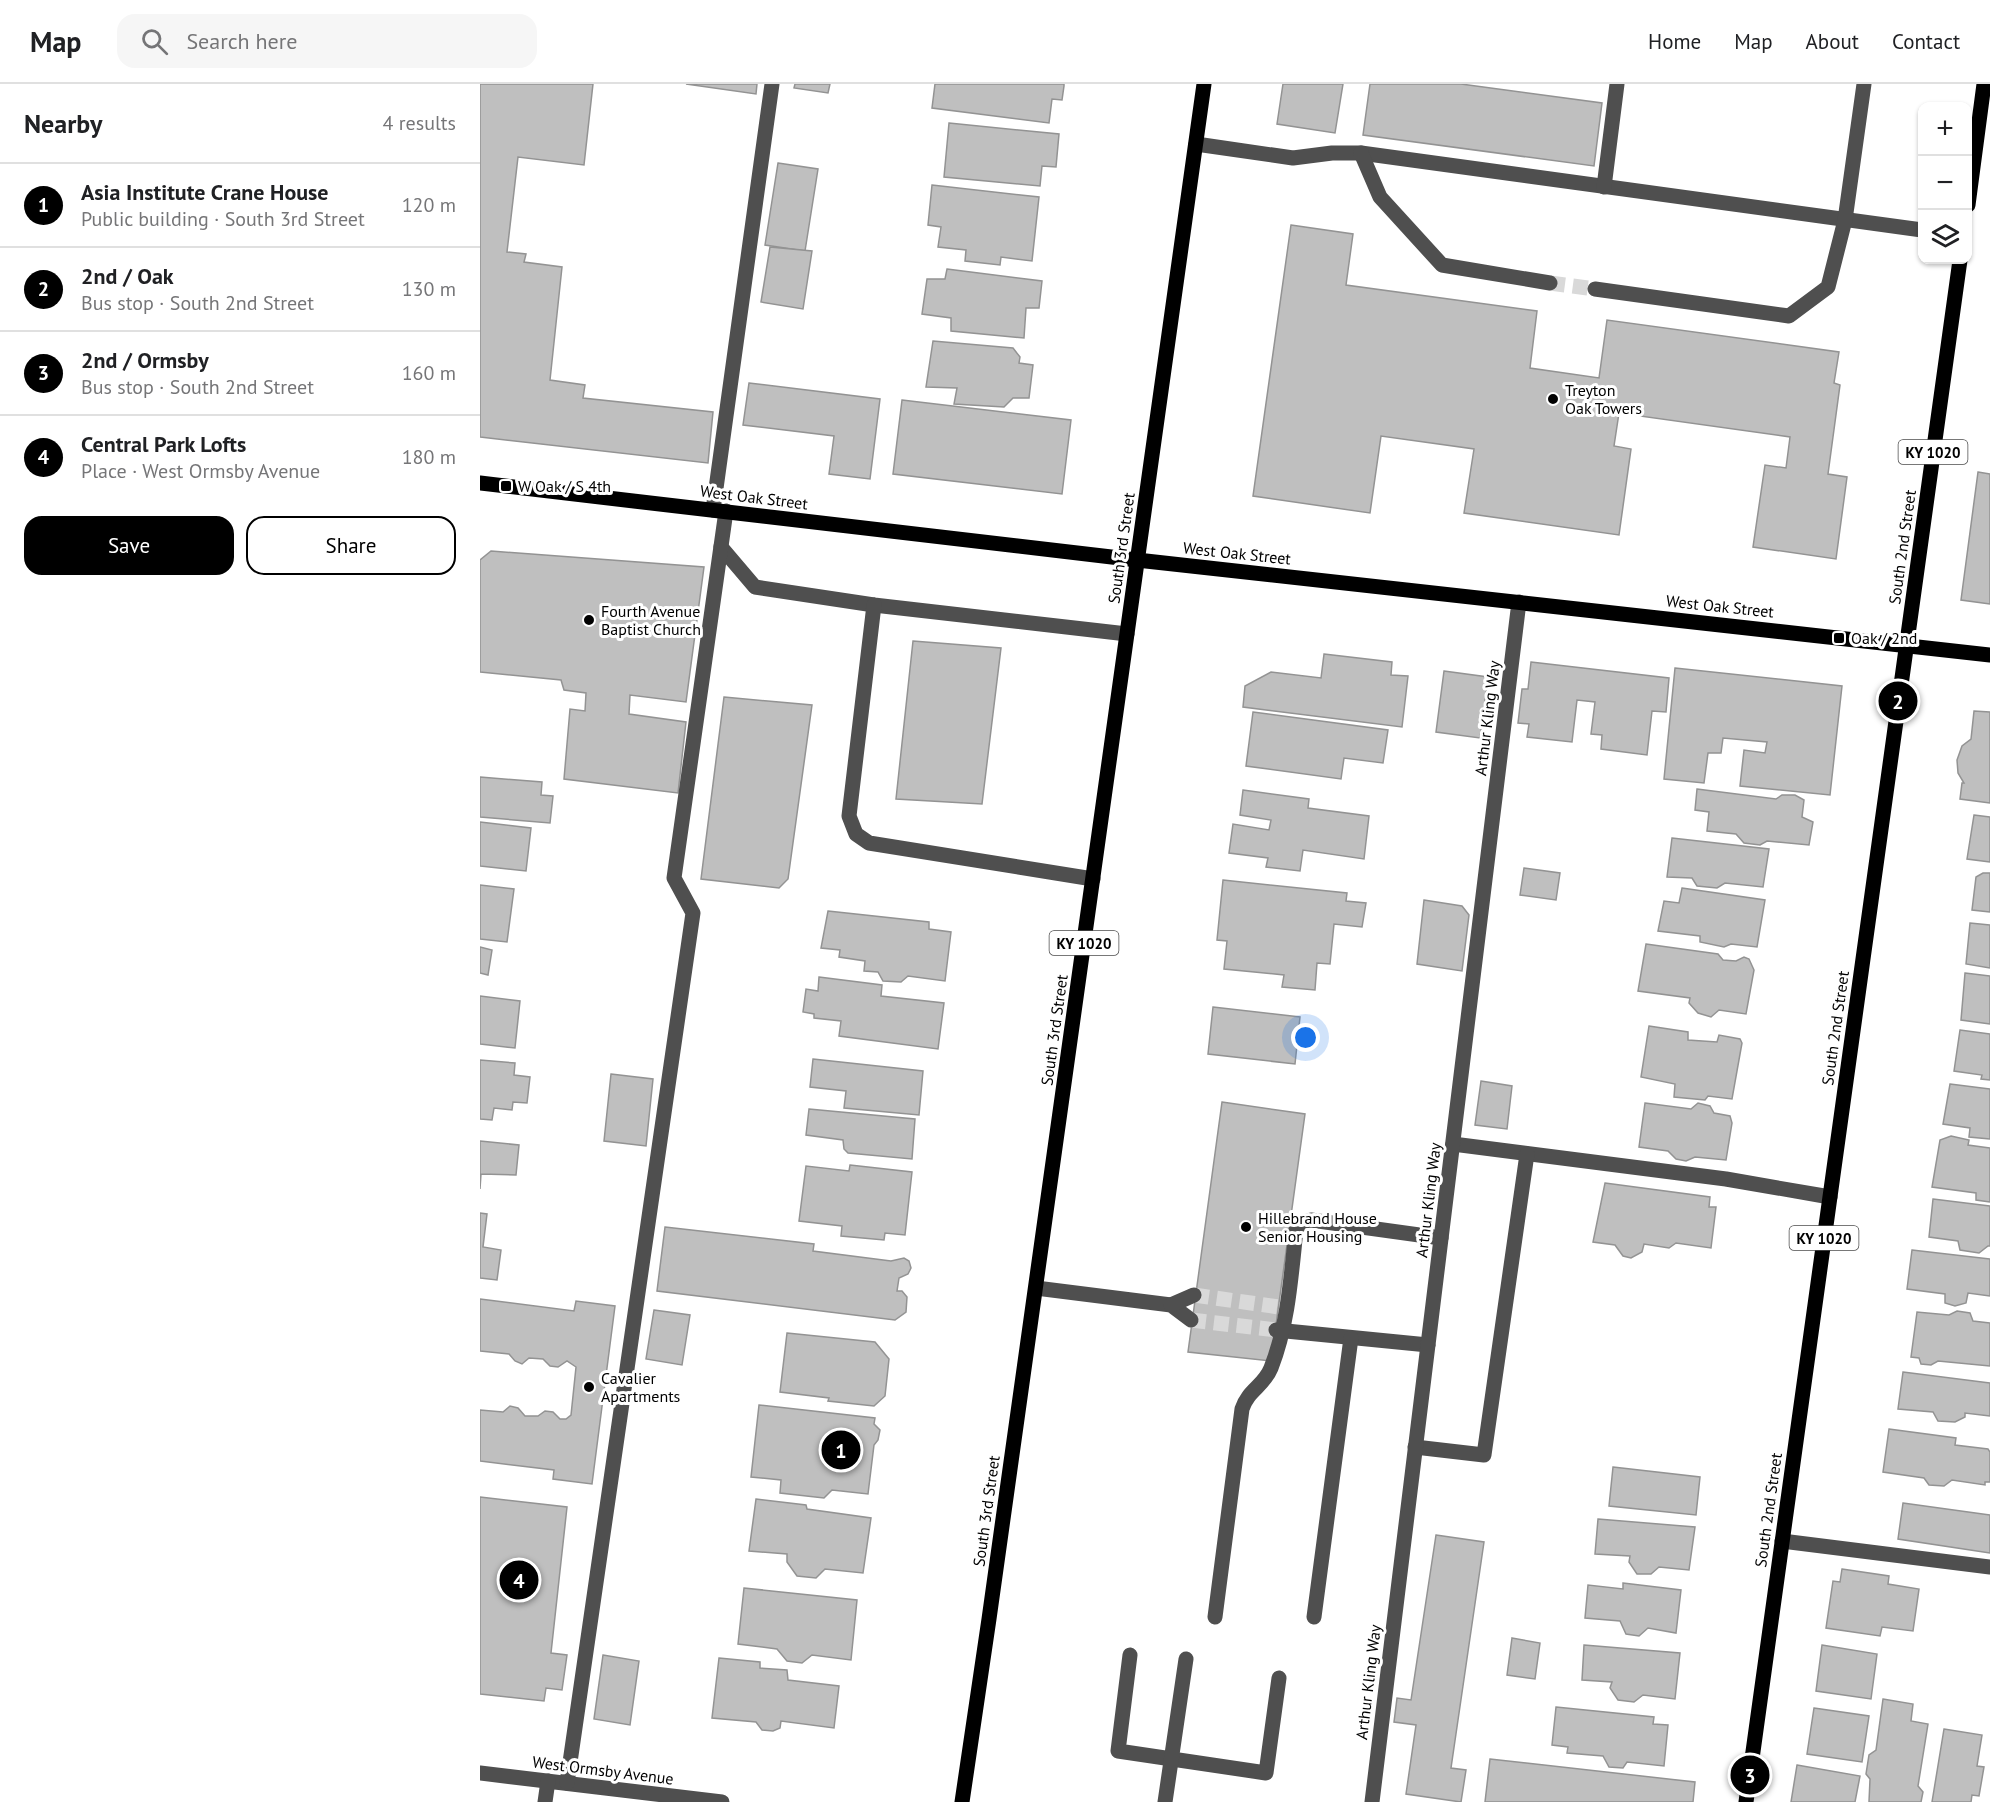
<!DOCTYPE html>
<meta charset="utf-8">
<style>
:root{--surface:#fff;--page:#f6f6f6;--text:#202124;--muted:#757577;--line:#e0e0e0;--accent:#000}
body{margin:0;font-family:"PT Sans",sans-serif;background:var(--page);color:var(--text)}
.controls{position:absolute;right:18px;top:18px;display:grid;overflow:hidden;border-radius:12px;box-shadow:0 2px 4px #0004}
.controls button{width:54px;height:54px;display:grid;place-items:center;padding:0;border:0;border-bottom:2px solid var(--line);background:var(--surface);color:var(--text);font:30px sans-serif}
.you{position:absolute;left:826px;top:954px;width:21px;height:21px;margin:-15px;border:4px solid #fff;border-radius:50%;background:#1a73e8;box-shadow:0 0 0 9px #1a73e833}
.badge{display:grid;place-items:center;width:39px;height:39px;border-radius:50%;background:var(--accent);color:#fff;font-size:20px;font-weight:700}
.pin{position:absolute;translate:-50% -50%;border:3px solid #fff;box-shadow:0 2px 6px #0006}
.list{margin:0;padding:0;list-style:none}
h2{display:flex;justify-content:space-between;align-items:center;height:78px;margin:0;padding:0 24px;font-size:26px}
h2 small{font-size:20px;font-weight:400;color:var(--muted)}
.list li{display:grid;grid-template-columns:39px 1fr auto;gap:18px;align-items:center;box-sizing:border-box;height:84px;padding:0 24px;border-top:2px solid var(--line)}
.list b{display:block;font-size:22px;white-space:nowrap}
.list p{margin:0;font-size:20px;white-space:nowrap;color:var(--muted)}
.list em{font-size:20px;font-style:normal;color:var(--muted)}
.actions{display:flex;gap:12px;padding:18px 24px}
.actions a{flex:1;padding:14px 0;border:2px solid var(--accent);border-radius:18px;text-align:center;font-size:21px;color:var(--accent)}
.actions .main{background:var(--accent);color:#fff}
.icon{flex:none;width:33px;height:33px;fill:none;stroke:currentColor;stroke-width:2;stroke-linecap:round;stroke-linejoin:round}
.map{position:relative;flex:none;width:1510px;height:1718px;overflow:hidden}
header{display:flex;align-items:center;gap:36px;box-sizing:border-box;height:84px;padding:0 30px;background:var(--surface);border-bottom:2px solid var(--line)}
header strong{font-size:28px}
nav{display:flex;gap:33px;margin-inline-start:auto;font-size:21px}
.search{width:420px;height:54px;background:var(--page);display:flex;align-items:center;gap:15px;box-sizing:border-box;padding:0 21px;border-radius:18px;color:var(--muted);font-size:22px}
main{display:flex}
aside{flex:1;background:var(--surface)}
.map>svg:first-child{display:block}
.building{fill:#bfbfbf;stroke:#939393;stroke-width:1.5}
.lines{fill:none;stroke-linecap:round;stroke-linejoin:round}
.minor-tunnel{stroke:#d9d9d9;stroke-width:15;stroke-dasharray:15 8;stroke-linecap:butt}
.minor{stroke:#4f4f4f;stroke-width:15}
.major{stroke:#000;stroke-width:15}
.poi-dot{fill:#000;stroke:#fff;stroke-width:2}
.labels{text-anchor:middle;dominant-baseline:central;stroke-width:6;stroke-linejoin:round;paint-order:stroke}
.shield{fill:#fff;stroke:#4c4c4c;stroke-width:1.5}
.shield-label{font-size:15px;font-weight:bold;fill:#000}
.poi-label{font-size:16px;fill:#000;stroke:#fff;text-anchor:start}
.street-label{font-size:16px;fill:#000;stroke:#fff}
</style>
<header>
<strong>Map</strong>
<div class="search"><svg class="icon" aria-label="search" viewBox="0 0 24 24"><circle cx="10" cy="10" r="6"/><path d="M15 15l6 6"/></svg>Search here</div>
<nav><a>Home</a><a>Map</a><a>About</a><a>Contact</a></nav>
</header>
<main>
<aside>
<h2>Nearby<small>4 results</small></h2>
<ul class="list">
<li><span class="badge">1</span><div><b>Asia Institute Crane House</b><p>Public building · South 3rd Street</p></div><em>120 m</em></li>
<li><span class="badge">2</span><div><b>2nd / Oak</b><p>Bus stop · South 2nd Street</p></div><em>130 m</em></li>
<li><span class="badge">3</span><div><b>2nd / Ormsby</b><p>Bus stop · South 2nd Street</p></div><em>160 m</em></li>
<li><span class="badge">4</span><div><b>Central Park Lofts</b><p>Place · West Ormsby Avenue</p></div><em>180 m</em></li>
</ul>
<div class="actions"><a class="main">Save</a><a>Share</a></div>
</aside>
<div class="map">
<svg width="1510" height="1718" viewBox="0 0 1510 1718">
<rect width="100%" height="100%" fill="#fff"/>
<g class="building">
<path d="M0,0H113L104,81L38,73L27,168L46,170L44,178L82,183L70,296L105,301L103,314L233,328L228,379L0,353Z"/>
<path d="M206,0H277L276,10Z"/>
<path d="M315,0H350L348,9L314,4Z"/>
<path d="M455,0H584V2L582,16L572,15L569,39L452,24Z"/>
<path d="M803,0H863L855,49L797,40Z"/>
<path d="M890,0H981L1122,19L1114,82L883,51Z"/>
<path d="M469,39L579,50L576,83L562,82L560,102L464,93Z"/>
<path d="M298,79L338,85L325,167L285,161Z"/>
<path d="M452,101L559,113L552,177L521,173L520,181L485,177L486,166L458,163L461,143L448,141Z"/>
<path d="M811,141L873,150L866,201L1057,227L1050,284L1119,294L1127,236L1359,268L1354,299L1360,301L1348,390L1367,393L1356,475L1273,463L1285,381L1306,384L1310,353L1139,329L1134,362L1151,365L1139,451L984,429L994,365L901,352L890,429L773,412Z"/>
<path d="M290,163L332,167L323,225L281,218Z"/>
<path d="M467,185L562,197L559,224H546L544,254L471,247V234L442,230L447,195H465Z"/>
<path d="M453,257L533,264L540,273L539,279L553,281L549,314H533L524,323L474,320L477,304L446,303Z"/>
<path d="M269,299L400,315L390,395L349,390L354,352L263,341Z"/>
<path d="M422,316L591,336L582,410L413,390Z"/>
<path d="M1498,388L1510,390V520L1481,516Z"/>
<path d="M11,467L224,483L206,618L150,611L149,630L206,638L198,709L84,695L90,625L105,627L106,609L84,606L81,596L0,588V476Z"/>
<path d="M433,557L521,564L502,720L416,715Z"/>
<path d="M844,570L912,578L911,591L928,592L922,643L763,623L765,602L791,588L841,594Z"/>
<path d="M1051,578L1189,594L1186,628L1172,627L1167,671L1121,665L1122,651L1111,650L1115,618L1097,616L1092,658L1047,653L1049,640L1038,639L1042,605H1048Z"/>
<path d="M1195,584L1362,602L1350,711L1260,702L1264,666L1285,669L1287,658L1243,654L1241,669H1228L1224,699L1184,695Z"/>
<path d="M964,587L1008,593L1000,654L956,648Z"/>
<path d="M244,613L332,621L308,795L299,804L221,795Z"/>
<path d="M1494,627L1510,628V719L1480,715L1482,699H1484L1478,689L1477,676L1482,662L1491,655Z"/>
<path d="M773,628L908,646L903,679L864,674L861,695L766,682Z"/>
<path d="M0,693L62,698L61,711L73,712L70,739L0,733Z"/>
<path d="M1217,705L1296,715L1302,711H1315L1324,716L1322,733L1333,738L1329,761L1287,757L1280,761L1264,759L1256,750L1227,747L1229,728L1215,726Z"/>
<path d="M763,706L829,715L828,724L889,732L884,775L823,766L820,787L786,783L788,774L749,769L753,740L789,746L791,736L760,731Z"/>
<path d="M1494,731L1510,733V778L1487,775Z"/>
<path d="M0,738L51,744L46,787L0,782Z"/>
<path d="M1192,754L1289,765L1283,803L1245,799L1237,804L1217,802L1212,794L1187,793Z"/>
<path d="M1044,784L1080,789L1076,816L1040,811Z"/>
<path d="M1503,789H1510V828L1492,826L1496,793Z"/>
<path d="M743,796L867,809L866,817L886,819L882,843L854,840L850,880L837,879L835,906L802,903L804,891L744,885L747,857L737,856Z"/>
<path d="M0,801L34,805L27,858L0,855Z"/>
<path d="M1202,804L1285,816L1277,863L1251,860L1244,863L1220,858V852L1178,847L1184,817L1199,819Z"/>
<path d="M944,816L982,822L989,831L982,887L937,880Z"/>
<path d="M348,827L449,838V845L471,848L465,897L428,892L421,898L403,897L398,888L384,887L385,877L359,873L360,866L341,864Z"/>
<path d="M1490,839L1510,841V884L1486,880Z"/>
<path d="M1166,860L1238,870L1243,876L1256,877L1264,873L1269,875L1274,886L1266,930L1239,926L1231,933L1218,929L1209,919L1210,914L1158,907Z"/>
<path d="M0,863L12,866L8,891L0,889Z"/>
<path d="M1485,889L1510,892V940L1481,936Z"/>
<path d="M339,893L402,901L401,912L464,919L458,965L359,952L361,937L334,934V930L323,928L326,905L338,907Z"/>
<path d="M0,912L40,917L35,964L0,960Z"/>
<path d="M733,923L820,933L815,980L728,970Z"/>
<path d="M1169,942L1208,948V956L1237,958L1239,951L1260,955L1262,959L1252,1015L1228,1012L1225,1016L1194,1013L1195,1000L1161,993Z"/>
<path d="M1480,946L1510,950V996L1501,995L1502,991L1474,987Z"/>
<path d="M333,975L443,987L439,1031L364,1024L366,1007L330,1003Z"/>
<path d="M0,976L35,979L34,991L50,993L47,1019L33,1018L32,1026L14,1024L12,1036L0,1035Z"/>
<path d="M131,990L173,995L166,1062L124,1057Z"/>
<path d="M1001,997L1032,1002L1027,1045L995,1041Z"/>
<path d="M1470,1000L1510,1005V1055L1489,1053L1490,1044L1463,1040Z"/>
<path d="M742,1018L825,1030L791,1277L708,1268Z"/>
<path d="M1165,1019L1211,1025L1218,1019L1230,1022L1234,1029L1250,1032L1252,1039L1246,1076L1215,1073L1206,1077L1196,1075L1188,1067L1159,1063Z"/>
<path d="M329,1025L435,1035L432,1075L368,1069L364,1065L363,1056L326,1051Z"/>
<path d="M1471,1052L1489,1056L1488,1061L1510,1064V1118L1496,1116V1109L1452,1103L1460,1056Z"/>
<path d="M0,1057L39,1061L36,1091L1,1090L0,1105Z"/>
<path d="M370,1081L432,1088L425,1151L405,1149L404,1156L361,1152L362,1142L319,1137L326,1082L369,1087Z"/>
<path d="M1125,1099L1230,1113L1229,1123H1236L1231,1164L1196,1159L1189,1164L1164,1160L1162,1168L1151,1174L1143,1172L1135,1161L1113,1158Z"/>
<path d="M1453,1115L1510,1122V1162H1508L1499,1169L1480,1166L1478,1157L1449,1153Z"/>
<path d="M0,1129L7,1130L3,1163L21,1166L17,1196L0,1194Z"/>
<path d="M185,1143L334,1160L333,1167L411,1177L424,1174L429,1177L431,1184L428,1190L419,1194L417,1207H422L427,1213L426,1228L415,1236L177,1207Z"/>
<path d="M1432,1166L1510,1175V1212L1488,1209L1486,1219L1475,1222L1465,1219V1210L1427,1205Z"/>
<path d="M0,1215L94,1227L96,1217L135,1222L112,1400L73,1395L74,1386L0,1377V1326L23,1328L30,1322L38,1324L45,1332H58L65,1327L73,1328L80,1335H86L91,1331L96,1283L87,1277L78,1283L70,1282L63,1275L49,1274L42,1280L35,1277L29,1270L0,1267Z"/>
<path d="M174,1226L210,1231L202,1281L166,1275Z"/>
<path d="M1477,1227L1490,1229L1493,1237L1510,1239V1282L1458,1277L1451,1281L1441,1280L1439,1274L1431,1273L1437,1228L1469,1231Z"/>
<path d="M307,1249L395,1258L409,1275L405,1312L394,1322L348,1317L349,1314L300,1308Z"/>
<path d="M1423,1288L1510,1299V1332L1485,1329V1333L1475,1338L1458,1337L1453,1328L1418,1325Z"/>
<path d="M279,1321L395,1334L394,1340L400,1346L398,1356L394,1361L388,1410L352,1406L344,1414L300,1409L301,1396L271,1393Z"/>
<path d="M1409,1345L1476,1354L1475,1361L1508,1365L1510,1368V1398H1505V1401L1472,1396L1464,1402L1449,1401L1444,1394L1403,1388Z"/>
<path d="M1133,1383L1220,1393L1216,1431L1129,1422Z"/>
<path d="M0,1413L87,1423L71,1569L87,1571L82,1606L66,1604L64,1617L0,1610Z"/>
<path d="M276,1415L326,1421L327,1425L391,1434L383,1489L345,1485L336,1494L317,1492L307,1478V1470L269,1467Z"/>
<path d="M1423,1419L1510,1431V1469L1418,1455Z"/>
<path d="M1118,1435L1215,1443L1209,1486L1179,1483L1171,1490H1157L1149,1478L1150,1472L1115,1470Z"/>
<path d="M956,1451L1004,1458L971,1684L986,1686L981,1718L926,1710L936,1641L914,1638L917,1614L931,1616Z"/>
<path d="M1362,1485L1409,1492L1408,1500L1439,1505L1433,1547L1402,1543L1400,1552L1346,1544L1353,1497L1360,1498Z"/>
<path d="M1143,1499L1201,1506L1196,1549L1168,1544L1159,1552L1146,1550L1140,1537L1105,1534L1108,1501L1143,1505Z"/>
<path d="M264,1504L377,1516L371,1576L332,1571L322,1579L307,1577L297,1565L258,1560Z"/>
<path d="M1032,1554L1060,1559L1055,1595L1027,1591Z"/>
<path d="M1104,1561L1200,1569L1195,1615L1163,1611L1154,1618L1138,1616L1130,1604L1132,1598L1102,1596Z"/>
<path d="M1342,1561L1397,1570L1391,1615L1336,1607Z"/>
<path d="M123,1571L159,1577L150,1641L114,1635Z"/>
<path d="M239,1574L280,1578V1584L307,1586L308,1596L359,1602L354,1644L301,1637L300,1644L293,1647L282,1646L276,1638L232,1634Z"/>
<path d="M1403,1615L1433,1620L1431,1637L1448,1640L1438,1702L1443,1708L1441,1718H1389L1390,1695L1386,1690L1389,1671L1396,1666Z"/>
<path d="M1076,1623L1174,1633L1173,1640L1188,1641L1184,1682L1147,1678L1143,1684L1129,1683L1123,1672L1087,1669L1088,1663L1072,1661Z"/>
<path d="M1334,1624L1389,1632L1382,1678L1327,1670Z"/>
<path d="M1464,1645L1502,1651L1497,1682L1504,1683L1499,1712L1492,1711L1491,1718H1452Z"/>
<path d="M1010,1675L1215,1698L1213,1718H1005Z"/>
<path d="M1317,1681L1380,1692L1375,1718H1311Z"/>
</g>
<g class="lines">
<g class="minor-tunnel">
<path d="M1070,199L1115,205"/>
<path d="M714,1211L799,1223"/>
<path d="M711,1236L796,1246"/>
</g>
<g class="minor">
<path d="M716,60L813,74L852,69H881L1442,146"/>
<path d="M881,69L900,113L962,181L1070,199"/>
<path d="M1124,103L1137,0"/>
<path d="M1115,205L1309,232L1348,203L1365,136L1384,0"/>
<path d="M233,426L292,0"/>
<path d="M241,463L275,503L394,521L647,550"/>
<path d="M394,521L369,732L376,750L389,759L613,795"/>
<path d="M973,1060L1246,1095L1350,1113"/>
<path d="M556,1204L691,1221L711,1236"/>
<path d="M691,1221L714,1211"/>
<path d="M796,1246L948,1261"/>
<path d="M935,1363L1004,1371L1047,1070"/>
<path d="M1302,1457L1510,1483"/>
<path d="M735,1533L762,1325C768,1306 784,1302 791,1284C808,1241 811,1193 816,1146L821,1138L831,1136L961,1154"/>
<path d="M834,1533L871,1254"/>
<path d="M650,1571L638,1667L786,1689L799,1594"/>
<path d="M0,1689L242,1718"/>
<path d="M87,1699L213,829L194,794L246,427"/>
<path d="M65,1718L68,1697"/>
<path d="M685,1718L706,1575"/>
<path d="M892,1718L1039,518"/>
</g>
<g class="major">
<path d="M1488,121L1504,0"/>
<path d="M0,399L657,476L1510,571"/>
<path d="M482,1718L509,1535L724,0"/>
<path d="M1266,1718L1480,176"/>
</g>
</g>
<g class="poi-dot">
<circle cx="1073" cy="315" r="6"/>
<rect x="20" y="396" width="12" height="12" rx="3"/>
<circle cx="109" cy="536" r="6"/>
<rect x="1353" y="548" width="12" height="12" rx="3"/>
<circle cx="766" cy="1143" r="6"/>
<circle cx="109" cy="1303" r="6"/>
</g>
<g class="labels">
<g class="shield">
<rect x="1418.5" y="356" width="69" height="24" rx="4.5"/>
<rect x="569.5" y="847" width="69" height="24" rx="4.5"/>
<rect x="1309.5" y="1142" width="69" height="24" rx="4.5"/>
</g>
<g class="shield-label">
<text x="1453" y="368">KY 1020</text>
<text x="604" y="859">KY 1020</text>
<text x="1344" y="1154">KY 1020</text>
</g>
<g class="poi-label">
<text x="1085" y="306">Treyton<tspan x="1085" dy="18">Oak Towers</tspan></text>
<text x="38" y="402">W Oak / S 4th</text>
<text x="121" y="527">Fourth Avenue<tspan x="121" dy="18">Baptist Church</tspan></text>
<text x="1371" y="554">Oak / 2nd</text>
<text x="778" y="1134">Hillebrand House<tspan x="778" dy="18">Senior Housing</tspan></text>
<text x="121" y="1294">Cavalier<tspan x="121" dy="18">Apartments</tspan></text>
</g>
<g class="street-label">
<text transform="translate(274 413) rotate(7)">West Oak Street</text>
<text transform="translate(1422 463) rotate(-82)">South 2nd Street</text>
<text transform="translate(641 464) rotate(-82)">South 3rd Street</text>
<text transform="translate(757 469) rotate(6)">West Oak Street</text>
<text transform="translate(1240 522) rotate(6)">West Oak Street</text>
<text transform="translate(1007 634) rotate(-83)">Arthur Kling Way</text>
<text transform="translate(1355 944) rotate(-82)">South 2nd Street</text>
<text transform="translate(574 946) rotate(-82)">South 3rd Street</text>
<text transform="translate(948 1116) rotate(-83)">Arthur Kling Way</text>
<text transform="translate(1288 1426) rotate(-82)">South 2nd Street</text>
<text transform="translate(506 1427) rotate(-82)">South 3rd Street</text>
<text transform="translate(888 1598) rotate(-83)">Arthur Kling Way</text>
<text transform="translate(123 1686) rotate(7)">West Ormsby Avenue</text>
</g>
</g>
</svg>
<div class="controls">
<button>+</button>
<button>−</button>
<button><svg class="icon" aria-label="layers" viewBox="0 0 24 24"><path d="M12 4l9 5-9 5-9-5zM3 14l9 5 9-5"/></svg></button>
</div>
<div class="you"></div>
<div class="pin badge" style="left:361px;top:1366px">1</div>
<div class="pin badge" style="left:1418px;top:617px">2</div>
<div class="pin badge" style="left:1270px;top:1691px">3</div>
<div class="pin badge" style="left:39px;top:1496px">4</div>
</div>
</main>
